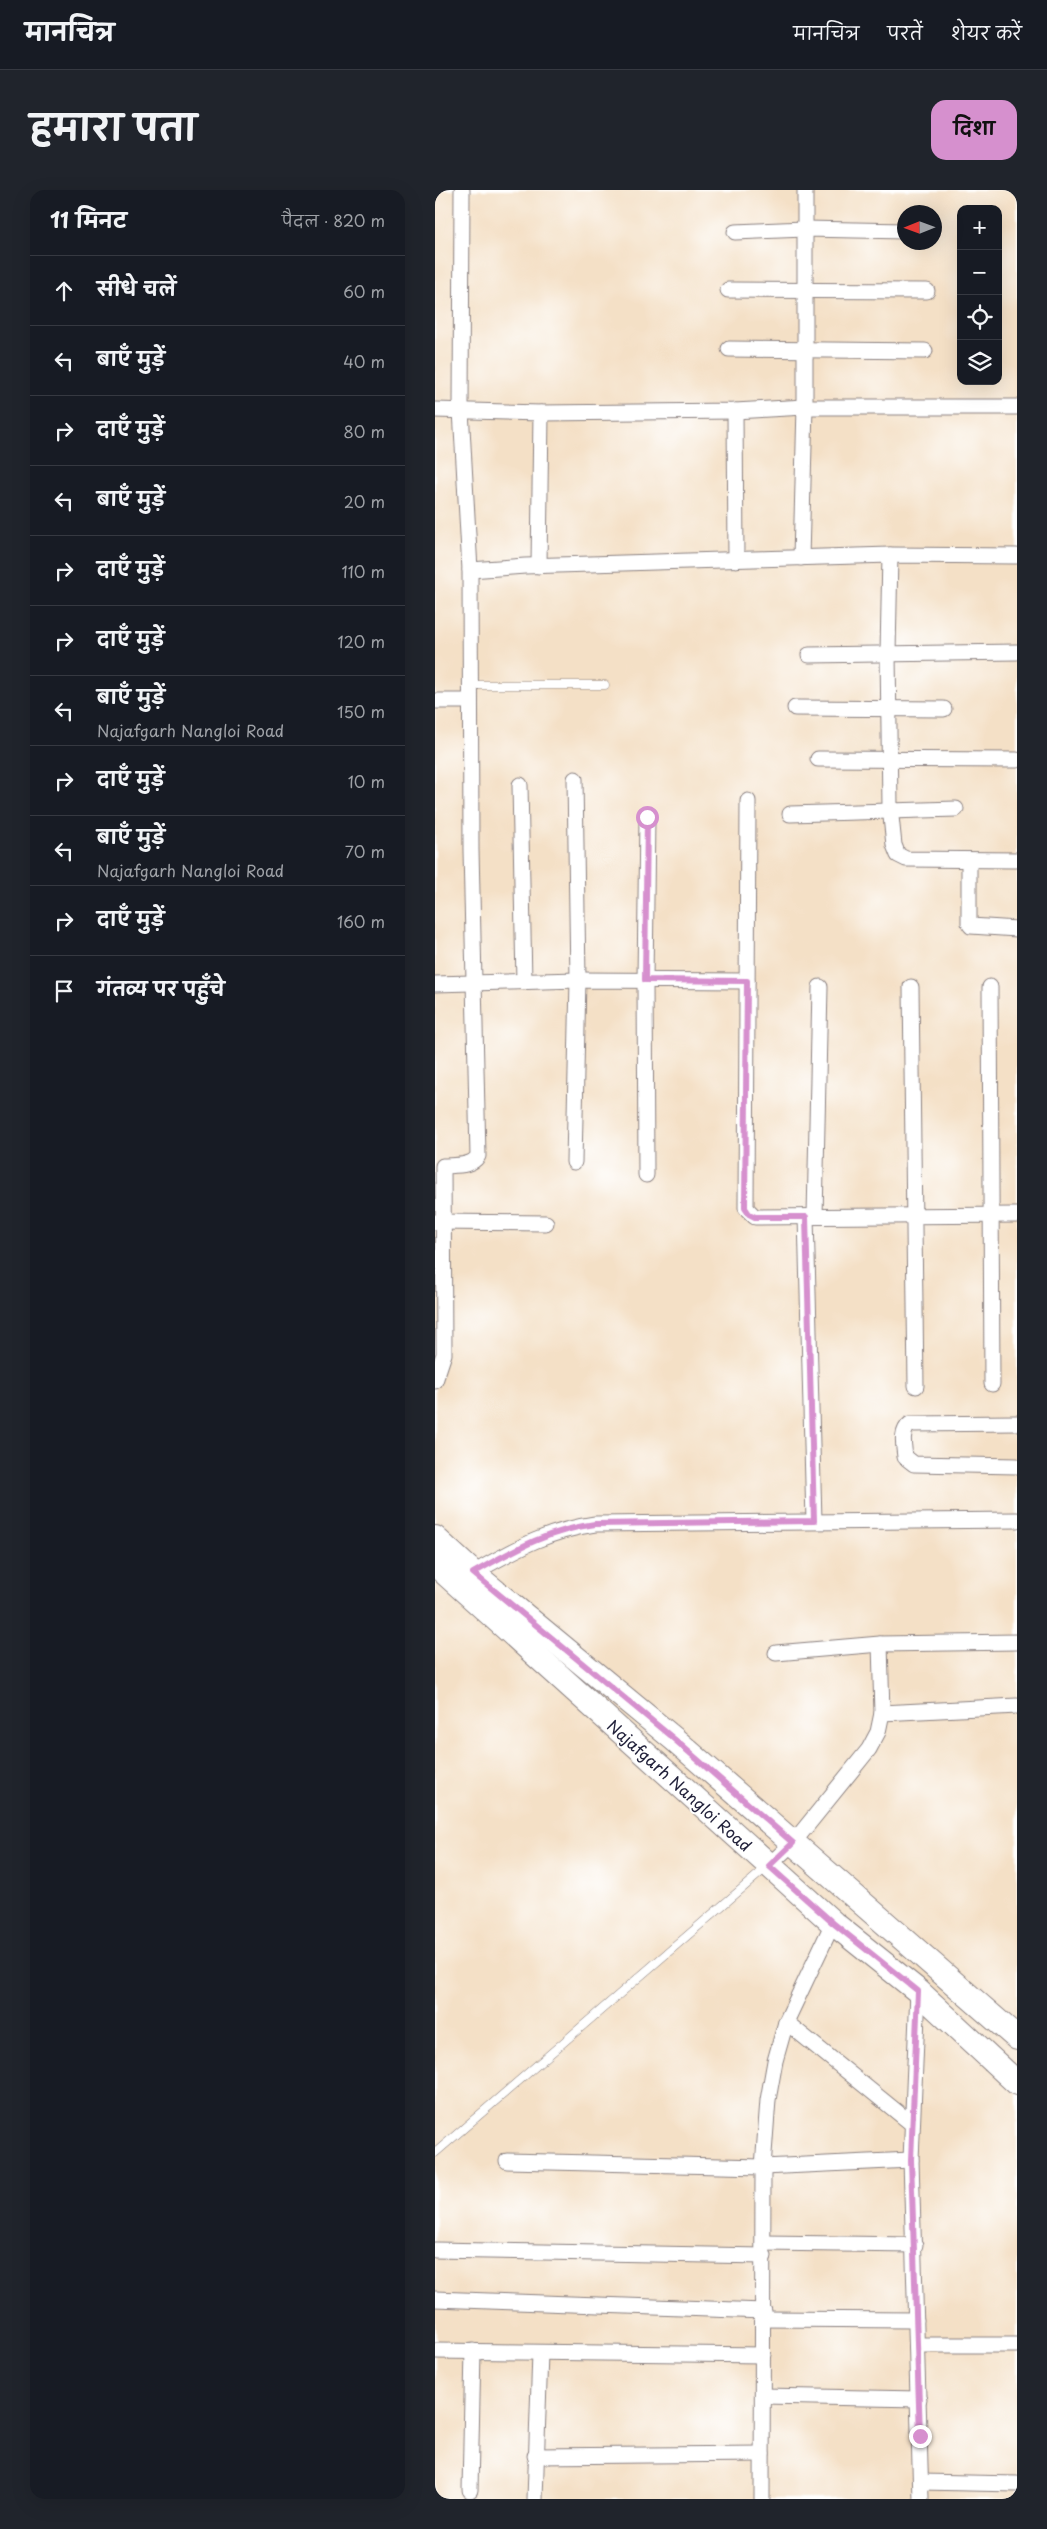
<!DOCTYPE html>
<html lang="hi">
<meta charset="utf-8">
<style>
:root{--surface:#171b24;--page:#20242c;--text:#f1f3f6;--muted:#9ea1a6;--line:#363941;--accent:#d690ce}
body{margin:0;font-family:"Playpen Sans","Playpen Sans Deva",sans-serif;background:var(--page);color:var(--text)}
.controls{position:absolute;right:15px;top:15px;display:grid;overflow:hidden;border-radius:10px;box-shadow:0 5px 20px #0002}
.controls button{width:45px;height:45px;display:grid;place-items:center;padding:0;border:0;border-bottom:1px solid var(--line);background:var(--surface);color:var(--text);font:25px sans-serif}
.compass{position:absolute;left:462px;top:15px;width:45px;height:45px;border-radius:50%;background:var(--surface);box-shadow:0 5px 20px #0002;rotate:269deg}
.stop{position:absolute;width:15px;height:15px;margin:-11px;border:4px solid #d690ce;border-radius:50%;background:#fff}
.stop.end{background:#d690ce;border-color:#fff;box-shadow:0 1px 5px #0008}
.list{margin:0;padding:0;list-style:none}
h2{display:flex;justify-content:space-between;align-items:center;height:65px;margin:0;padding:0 20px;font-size:21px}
h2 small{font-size:16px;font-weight:400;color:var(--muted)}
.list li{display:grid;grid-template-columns:32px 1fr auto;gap:15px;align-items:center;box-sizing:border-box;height:70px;padding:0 20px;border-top:1px solid var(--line)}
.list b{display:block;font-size:19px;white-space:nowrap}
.list p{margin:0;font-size:16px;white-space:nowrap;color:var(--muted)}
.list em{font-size:16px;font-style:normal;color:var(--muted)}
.icon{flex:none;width:28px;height:28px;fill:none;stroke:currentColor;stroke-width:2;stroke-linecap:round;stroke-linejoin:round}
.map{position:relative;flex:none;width:582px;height:2309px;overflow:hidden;border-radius:15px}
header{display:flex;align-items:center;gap:30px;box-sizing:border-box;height:70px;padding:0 25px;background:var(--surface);border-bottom:1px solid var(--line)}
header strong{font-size:24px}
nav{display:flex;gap:28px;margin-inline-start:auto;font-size:18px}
.intro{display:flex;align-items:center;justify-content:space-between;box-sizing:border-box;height:120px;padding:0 30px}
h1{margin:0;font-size:35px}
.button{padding:12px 22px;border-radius:15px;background:var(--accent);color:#111;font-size:18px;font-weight:700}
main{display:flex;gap:30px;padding:0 30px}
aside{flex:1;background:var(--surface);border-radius:15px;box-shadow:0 5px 20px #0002}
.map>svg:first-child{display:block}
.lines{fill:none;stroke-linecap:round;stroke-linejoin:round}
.service-casing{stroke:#8b8180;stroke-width:9}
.minor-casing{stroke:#8b8180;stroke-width:17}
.primary-casing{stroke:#8b8180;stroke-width:26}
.service{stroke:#fff;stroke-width:8}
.minor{stroke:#fff;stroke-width:15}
.primary{stroke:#fff;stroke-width:24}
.route{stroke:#d690ce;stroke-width:6}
.labels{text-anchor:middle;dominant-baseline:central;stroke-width:4;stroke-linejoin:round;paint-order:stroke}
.street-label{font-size:16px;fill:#22223b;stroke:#fff}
</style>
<header>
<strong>मानचित्र</strong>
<nav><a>मानचित्र</a><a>परतें</a><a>शेयर करें</a></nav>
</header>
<div class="intro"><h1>हमारा पता</h1><a class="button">दिशा</a></div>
<main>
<aside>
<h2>11 मिनट<small>पैदल · 820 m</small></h2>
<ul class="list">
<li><svg class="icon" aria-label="ahead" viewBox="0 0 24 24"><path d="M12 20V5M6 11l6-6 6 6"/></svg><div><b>सीधे चलें</b></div><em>60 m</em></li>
<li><svg class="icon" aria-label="left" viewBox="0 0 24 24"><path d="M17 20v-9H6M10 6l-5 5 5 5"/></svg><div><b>बाएँ मुड़ें</b></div><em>40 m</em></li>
<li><svg class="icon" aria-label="right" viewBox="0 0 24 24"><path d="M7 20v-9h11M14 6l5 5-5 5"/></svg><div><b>दाएँ मुड़ें</b></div><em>80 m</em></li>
<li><svg class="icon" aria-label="left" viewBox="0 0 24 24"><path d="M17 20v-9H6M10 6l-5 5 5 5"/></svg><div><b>बाएँ मुड़ें</b></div><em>20 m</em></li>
<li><svg class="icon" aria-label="right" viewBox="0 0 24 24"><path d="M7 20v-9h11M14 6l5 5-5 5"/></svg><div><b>दाएँ मुड़ें</b></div><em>110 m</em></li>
<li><svg class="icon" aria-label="right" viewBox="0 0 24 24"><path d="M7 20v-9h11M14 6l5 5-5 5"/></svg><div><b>दाएँ मुड़ें</b></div><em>120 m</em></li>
<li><svg class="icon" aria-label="left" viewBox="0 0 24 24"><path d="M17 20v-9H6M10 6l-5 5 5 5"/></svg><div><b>बाएँ मुड़ें</b><p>Najafgarh Nangloi Road</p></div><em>150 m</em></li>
<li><svg class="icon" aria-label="right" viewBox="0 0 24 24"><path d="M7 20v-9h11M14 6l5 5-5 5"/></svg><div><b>दाएँ मुड़ें</b></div><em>10 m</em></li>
<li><svg class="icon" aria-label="left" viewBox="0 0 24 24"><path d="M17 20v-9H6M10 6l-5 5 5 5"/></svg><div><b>बाएँ मुड़ें</b><p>Najafgarh Nangloi Road</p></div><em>70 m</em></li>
<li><svg class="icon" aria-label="right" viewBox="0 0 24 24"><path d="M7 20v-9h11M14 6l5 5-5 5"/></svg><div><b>दाएँ मुड़ें</b></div><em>160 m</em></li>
<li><svg class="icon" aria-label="arrive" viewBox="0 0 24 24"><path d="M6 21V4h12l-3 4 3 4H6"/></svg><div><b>गंतव्य पर पहुँचे</b></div></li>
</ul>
</aside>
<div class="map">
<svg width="582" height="2309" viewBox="0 0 582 2309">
<rect width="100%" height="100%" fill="#fff"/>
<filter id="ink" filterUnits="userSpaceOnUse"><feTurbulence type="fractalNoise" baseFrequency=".02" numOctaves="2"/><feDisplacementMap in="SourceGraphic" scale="10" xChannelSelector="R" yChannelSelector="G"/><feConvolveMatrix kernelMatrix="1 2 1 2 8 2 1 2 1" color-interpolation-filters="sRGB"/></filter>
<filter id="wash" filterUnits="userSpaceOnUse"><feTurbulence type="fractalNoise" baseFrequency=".0096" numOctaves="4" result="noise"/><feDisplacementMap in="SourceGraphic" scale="20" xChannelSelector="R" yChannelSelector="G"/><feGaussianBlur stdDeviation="1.12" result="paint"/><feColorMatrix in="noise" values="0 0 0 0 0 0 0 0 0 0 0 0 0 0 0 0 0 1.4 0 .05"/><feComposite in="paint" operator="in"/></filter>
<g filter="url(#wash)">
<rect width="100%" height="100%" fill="#f4e0c6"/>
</g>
<g filter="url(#ink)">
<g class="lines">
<defs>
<g id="service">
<path d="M35,495H170"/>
<path d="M0,1963L332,1677"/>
</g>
<g id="minor">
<path d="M300,42L370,39L470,41"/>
<path d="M293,100L492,101"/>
<path d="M294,159L490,161"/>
<path d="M0,220L106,223L300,221L370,217H582"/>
<path d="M300,221L301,370"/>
<path d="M582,366L455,365L453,463L455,617L459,655L463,665L471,669L582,670"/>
<path d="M366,368L370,217V0"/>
<path d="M104,376L106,223"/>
<path d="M35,380L90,376L455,365"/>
<path d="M374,465L582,462"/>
<path d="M0,511H35"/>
<path d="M360,518L509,519"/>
<path d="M383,569L582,570"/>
<path d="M85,595L89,792"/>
<path d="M313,611L311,1018L320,1027L582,1025"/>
<path d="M355,624L521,619"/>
<path d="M534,670V733L536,736L582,739"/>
<path d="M0,794L143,790L312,791"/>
<path d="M476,797L481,1196"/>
<path d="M555,797L557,1194"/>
<path d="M139,972L143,790L140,589"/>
<path d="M211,985L210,790L212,627"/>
<path d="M380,1026L385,797"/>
<path d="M371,1027L379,1331"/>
<path d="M0,1032L111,1033"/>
<path d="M0,1191L9,1164L8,976C20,975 36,977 43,966L36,660L35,380L26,220L27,0"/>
<path d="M582,1233L475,1234C465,1242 469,1256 470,1267L479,1274L582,1276"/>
<path d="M38,1383C81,1359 111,1341 160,1334L582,1330"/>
<path d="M445,1454L447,1523"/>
<path d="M341,1463L445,1454L582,1452"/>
<path d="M334,1675L358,1653L434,1559L443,1542L447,1523L582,1516"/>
<path d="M483,1801L476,1970L486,2309"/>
<path d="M351,1832L477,1934"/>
<path d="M72,1971L328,1977L476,1970"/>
<path d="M329,2053L480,2055"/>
<path d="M0,2060L329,2066"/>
<path d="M0,2109L329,2121"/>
<path d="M328,2129L481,2130"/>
<path d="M482,2155H582"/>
<path d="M0,2161L328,2165"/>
<path d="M328,2206L484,2209"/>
<path d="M100,2266L327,2264"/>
<path d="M486,2292L582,2294"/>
<path d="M35,2300L38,2161"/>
<path d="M100,2309L105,2163"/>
<path d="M327,2309L328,1977L333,1910L340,1871L351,1832L398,1733"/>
</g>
<g id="primary">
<path d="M0,1348L38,1383L239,1549L582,1848"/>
<path d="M0,1374L334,1675L398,1733L483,1801L582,1893"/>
</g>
</defs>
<use href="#service" class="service-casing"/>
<use href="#minor" class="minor-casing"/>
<use href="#primary" class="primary-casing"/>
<use href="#service" class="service"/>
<use href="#minor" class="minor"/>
<use href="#primary" class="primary"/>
</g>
</g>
<g class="lines" filter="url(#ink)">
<path class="route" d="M212,627L210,790L312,791L310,1018L314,1024L320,1027H371L379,1331L160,1334C111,1341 81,1359 38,1383L239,1549L358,1653L334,1676L398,1733L483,1801L476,1970L485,2246"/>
</g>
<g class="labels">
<g class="street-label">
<text transform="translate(245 1595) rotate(42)">Najafgarh Nangloi Road</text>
</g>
</g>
</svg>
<div class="controls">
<button>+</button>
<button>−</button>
<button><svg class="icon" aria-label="locate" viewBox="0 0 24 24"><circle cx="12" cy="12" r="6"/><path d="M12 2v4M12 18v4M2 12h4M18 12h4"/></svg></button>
<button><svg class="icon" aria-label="layers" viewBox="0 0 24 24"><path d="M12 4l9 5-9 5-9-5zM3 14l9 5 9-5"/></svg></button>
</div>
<svg class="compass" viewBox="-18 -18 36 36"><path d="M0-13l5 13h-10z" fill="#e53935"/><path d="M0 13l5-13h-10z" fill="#9ea1a6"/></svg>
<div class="stop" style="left:212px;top:627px"></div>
<div class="stop end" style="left:485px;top:2246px"></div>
</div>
</main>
